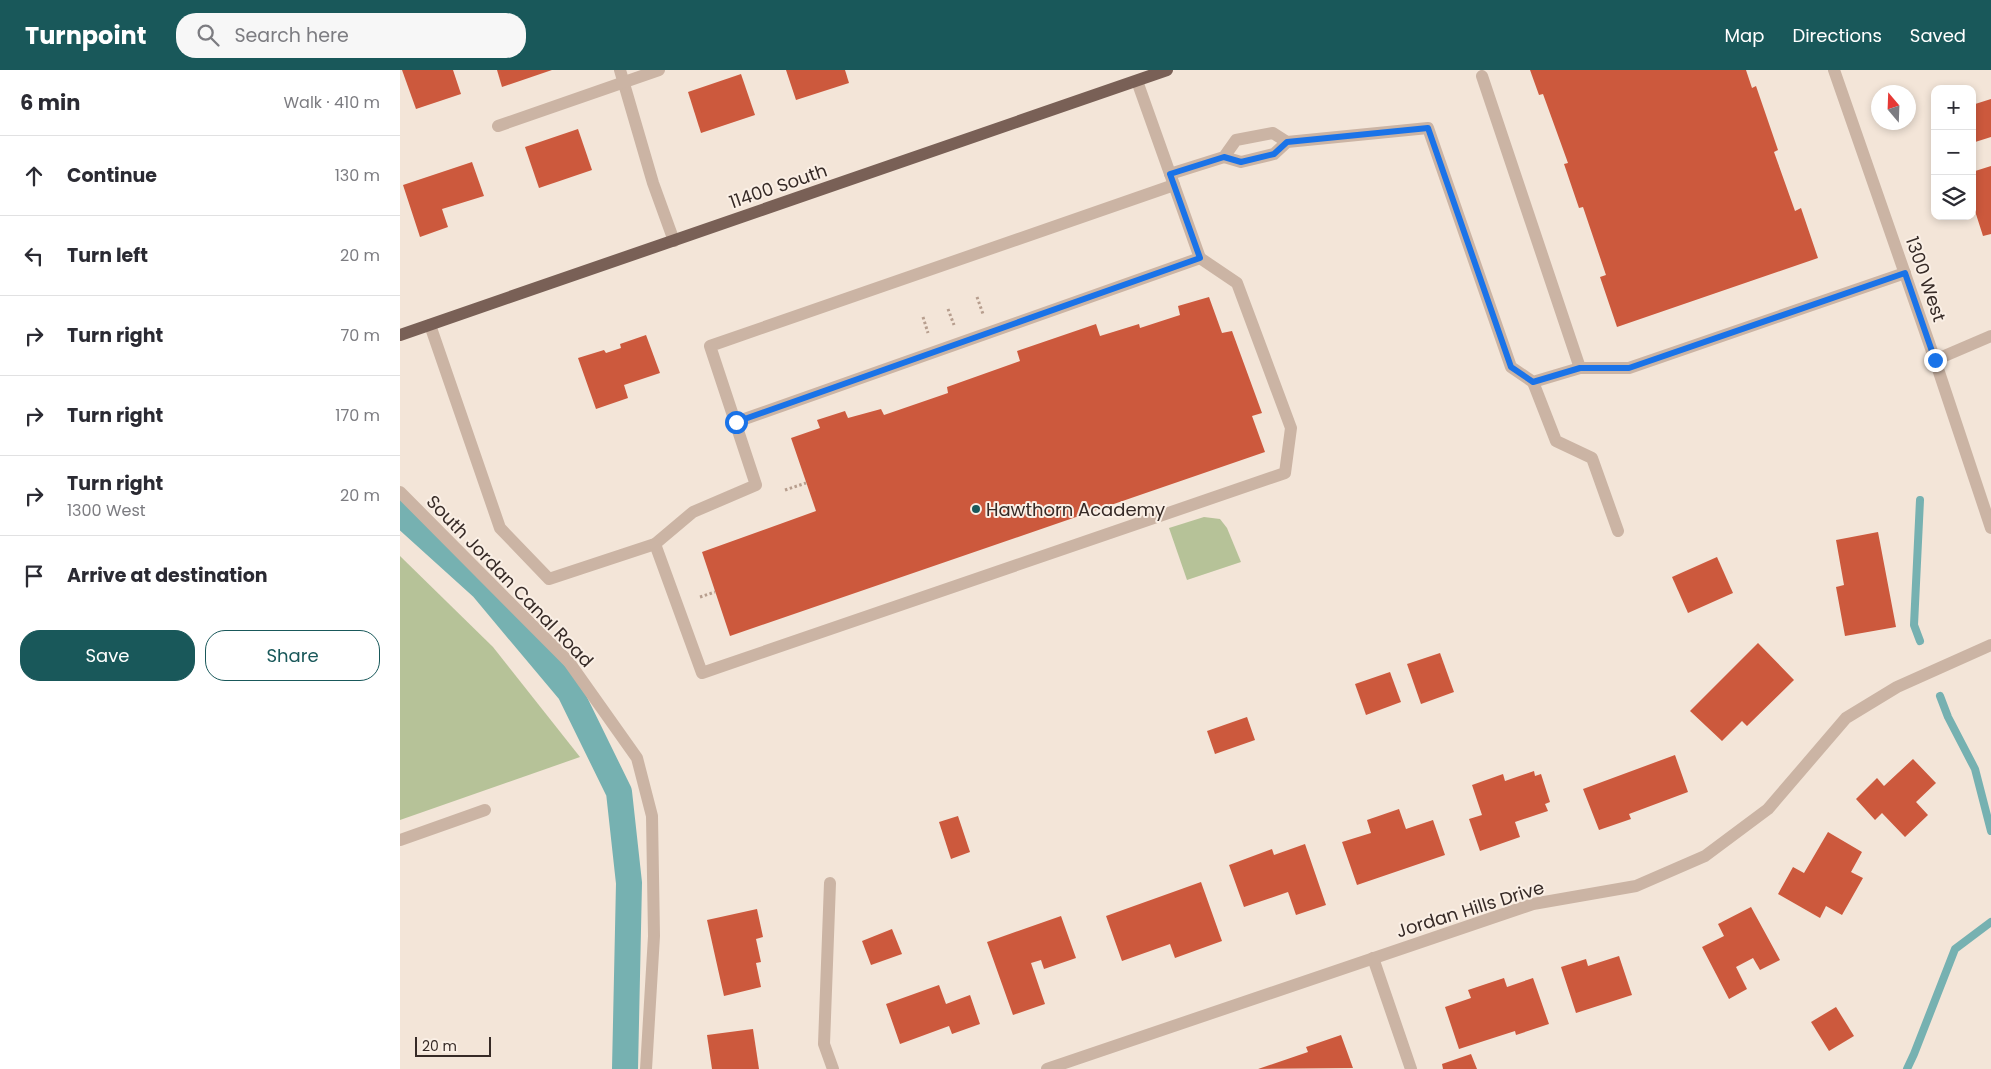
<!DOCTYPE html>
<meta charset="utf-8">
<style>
:root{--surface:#fff;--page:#f7f7f7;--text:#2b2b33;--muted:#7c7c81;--line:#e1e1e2;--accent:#19585a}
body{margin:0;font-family:Poppins,sans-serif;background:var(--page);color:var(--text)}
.controls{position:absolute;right:15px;top:15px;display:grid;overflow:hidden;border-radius:10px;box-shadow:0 2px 8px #0003}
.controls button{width:45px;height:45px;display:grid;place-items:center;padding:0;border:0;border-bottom:1px solid var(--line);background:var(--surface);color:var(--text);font:25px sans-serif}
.compass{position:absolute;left:1471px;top:15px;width:45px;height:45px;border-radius:50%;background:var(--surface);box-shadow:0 2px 8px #0003;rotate:341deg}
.scale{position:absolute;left:15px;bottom:12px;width:76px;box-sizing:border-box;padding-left:5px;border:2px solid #362a26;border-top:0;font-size:14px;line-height:18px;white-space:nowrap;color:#362a26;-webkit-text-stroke:4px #faefe5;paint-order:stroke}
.stop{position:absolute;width:15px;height:15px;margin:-11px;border:4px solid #1a73e8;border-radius:50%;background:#fff}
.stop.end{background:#1a73e8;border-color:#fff;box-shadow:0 1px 5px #0008}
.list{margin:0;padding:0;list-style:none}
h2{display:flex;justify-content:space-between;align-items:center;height:65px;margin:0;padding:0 20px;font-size:21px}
h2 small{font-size:16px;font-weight:400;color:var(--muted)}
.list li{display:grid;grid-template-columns:32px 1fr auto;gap:15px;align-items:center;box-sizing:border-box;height:80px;padding:0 20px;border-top:1px solid var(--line)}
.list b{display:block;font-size:19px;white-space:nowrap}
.list p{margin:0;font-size:16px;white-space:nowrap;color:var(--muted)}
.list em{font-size:16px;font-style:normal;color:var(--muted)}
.actions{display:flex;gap:10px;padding:15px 20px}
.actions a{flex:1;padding:11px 0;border:1px solid var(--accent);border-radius:20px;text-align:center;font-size:18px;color:var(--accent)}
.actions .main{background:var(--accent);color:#fff}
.icon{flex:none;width:28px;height:28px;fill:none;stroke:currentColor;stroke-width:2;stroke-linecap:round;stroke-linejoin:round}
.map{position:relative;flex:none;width:1591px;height:999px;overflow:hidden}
header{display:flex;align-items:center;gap:30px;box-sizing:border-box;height:70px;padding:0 25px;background:var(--accent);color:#fff}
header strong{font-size:24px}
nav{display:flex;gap:28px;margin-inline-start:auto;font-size:18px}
.search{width:350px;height:45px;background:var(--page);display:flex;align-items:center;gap:12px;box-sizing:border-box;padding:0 18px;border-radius:20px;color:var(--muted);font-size:19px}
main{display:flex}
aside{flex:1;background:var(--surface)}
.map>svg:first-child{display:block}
.green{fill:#b6c298}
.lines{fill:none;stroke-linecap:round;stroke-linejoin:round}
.stream{stroke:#76b1b1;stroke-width:8}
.canal{stroke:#76b1b1;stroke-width:26}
.building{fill:#cc593d}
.path{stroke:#b79e8e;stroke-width:3;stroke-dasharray:2.5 2.5;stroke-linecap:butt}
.minor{stroke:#cbb4a4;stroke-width:12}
.major{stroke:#796056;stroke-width:12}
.route{stroke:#1a73e8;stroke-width:6}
.poi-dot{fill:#19585a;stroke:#faefe5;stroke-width:2}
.labels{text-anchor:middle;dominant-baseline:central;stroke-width:4;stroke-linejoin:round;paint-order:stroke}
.street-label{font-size:18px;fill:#362a26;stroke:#faefe5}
.poi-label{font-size:18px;fill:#362a26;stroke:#faefe5;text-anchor:start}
</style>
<header>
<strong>Turnpoint</strong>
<div class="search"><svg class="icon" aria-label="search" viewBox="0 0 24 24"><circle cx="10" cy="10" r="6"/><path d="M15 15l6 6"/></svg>Search here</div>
<nav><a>Map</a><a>Directions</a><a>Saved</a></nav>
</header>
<main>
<aside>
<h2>6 min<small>Walk · 410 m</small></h2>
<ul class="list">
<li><svg class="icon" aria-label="ahead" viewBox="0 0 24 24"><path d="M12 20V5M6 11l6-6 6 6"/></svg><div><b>Continue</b></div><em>130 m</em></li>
<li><svg class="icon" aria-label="left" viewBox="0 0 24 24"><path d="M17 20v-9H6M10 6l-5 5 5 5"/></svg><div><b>Turn left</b></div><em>20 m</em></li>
<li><svg class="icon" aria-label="right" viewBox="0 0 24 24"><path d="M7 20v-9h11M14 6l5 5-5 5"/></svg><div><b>Turn right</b></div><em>70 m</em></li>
<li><svg class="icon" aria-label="right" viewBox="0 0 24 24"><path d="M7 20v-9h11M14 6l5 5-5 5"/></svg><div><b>Turn right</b></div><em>170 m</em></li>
<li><svg class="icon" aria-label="right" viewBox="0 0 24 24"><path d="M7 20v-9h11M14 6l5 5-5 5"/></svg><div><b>Turn right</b><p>1300 West</p></div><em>20 m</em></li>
<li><svg class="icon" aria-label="arrive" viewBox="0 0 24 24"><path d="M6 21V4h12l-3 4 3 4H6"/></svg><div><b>Arrive at destination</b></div></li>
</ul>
<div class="actions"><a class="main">Save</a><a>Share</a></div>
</aside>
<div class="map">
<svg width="1591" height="999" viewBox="0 0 1591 999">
<rect width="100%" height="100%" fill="#f3e5d8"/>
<g class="green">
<path d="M804,447L820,449L827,458L841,492L787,510L769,458Z"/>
<path d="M0,486L93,577L180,687L0,750Z"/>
</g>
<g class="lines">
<g class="stream">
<path d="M1520,430L1514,555L1520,571"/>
<path d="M1540,626L1548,647L1575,699L1591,761"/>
<path d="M1507,999L1514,984L1555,879L1591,852"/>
</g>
<path class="canal" d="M0,443L82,517L170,622L219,722L229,813L225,999"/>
</g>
<g class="building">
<path d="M2,0H53L61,24L16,39Z"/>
<path d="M97,0H152L102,17Z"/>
<path d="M386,0H445L449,13L396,30Z"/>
<path d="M1130,0H1346L1352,18L1356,16L1378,80L1374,82L1395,141L1401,138L1418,188L1217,257L1200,207L1206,205L1183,137L1179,138L1164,94L1168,93L1143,24L1139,25Z"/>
<path d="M341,4L355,45L301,63L288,22Z"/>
<path d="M1591,29V67L1572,73V35Z"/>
<path d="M178,59L192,100L139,118L125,77Z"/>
<path d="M72,92L84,126L42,139L48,157L20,167L3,115Z"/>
<path d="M1591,96V164L1583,166L1575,141L1572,142V102Z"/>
<path d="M809,227L822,263L832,261L862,343L852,346L865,382L330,566L302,482L416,441L391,368L420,358L417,350L445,341L448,348L481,339L484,345L548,323L547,317L620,291L617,281L696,254L700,266L739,254L740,258L780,245L778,236Z"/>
<path d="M246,265L260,303L224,315L228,328L196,339L178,288L204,280L206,283L221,278L220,274Z"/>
<path d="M1478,462L1496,557L1445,566L1436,517L1444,515L1436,470Z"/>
<path d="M1317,487L1333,523L1288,543L1272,507Z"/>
<path d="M1358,573L1394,610L1347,656L1342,651L1322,671L1290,641Z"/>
<path d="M1040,583L1054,622L1021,634L1007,594Z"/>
<path d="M990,602L1001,632L966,645L955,614Z"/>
<path d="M847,647L855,670L815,684L807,661Z"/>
<path d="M1275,685L1288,722L1229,744L1231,749L1199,760L1183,719Z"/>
<path d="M1513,689L1536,713L1516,732L1528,745L1505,767L1482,743L1475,750L1456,729L1477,708L1484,716Z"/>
<path d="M1134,701L1135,706L1141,704L1150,732L1145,734L1148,741L1115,752L1120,767L1080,781L1069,749L1082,745L1072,715L1103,704L1105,711Z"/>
<path d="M999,739L1006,759L1033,750L1045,785L957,815L942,772L971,763L967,750Z"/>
<path d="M558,746L570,782L551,789L539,752Z"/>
<path d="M1428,762L1462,782L1451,802L1463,808L1442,845L1426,836L1420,848L1378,824L1393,797L1404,803Z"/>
<path d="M905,774L926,835L896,845L888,822L844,837L829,795L872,779L874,785Z"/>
<path d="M801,812L822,871L775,888L770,874L722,891L706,846Z"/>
<path d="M1351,837L1380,890L1360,900L1353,888L1336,897L1347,919L1329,929L1302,877L1324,866L1318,854Z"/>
<path d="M357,839L363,867L356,869L361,892L356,893L361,917L324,926L307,850Z"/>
<path d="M661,846L676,888L644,899L641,890L631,893L645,934L613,945L587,872Z"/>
<path d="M492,859L502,884L471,895L462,871Z"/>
<path d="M1219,886L1232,925L1176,943L1161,897L1186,889L1188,896Z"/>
<path d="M1104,908L1107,917L1133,908L1149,954L1116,965L1115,961L1059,979L1045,937L1071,928L1068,920Z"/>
<path d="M539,915L546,934L570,925L580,954L552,964L549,956L500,974L486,934Z"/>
<path d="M1436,937L1454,966L1429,981L1411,952Z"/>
<path d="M353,959L359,999H312L307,965Z"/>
<path d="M941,965L953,998L858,999L908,982L906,977Z"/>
<path d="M1071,984L1077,999H1043L1042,994Z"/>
</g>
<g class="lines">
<g class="path">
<path d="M577,227L583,244"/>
<path d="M548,239L554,255"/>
<path d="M523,247L528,263"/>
<path d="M385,420L406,413"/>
<path d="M300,527L315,522"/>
</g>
<g class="minor">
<path d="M220,0L253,113L274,171"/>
<path d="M1434,0L1535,290L1591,458"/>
<path d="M1082,6L1180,298H1229L1505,203"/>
<path d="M98,56L259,0"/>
<path d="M824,87L841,92L874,84L887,72L1028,58L1111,297L1133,312L1180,298"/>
<path d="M770,104L824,87L836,70L873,63L887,72"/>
<path d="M30,255L100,458L149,509L255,474L293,442L356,415L310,276L774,115"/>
<path d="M1535,290L1591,266"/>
<path d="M1133,312L1156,371L1192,388L1218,461"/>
<path d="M336,352L800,188L737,11"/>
<path d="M0,422L169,592L237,688L252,746L254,866L246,999"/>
<path d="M255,474L302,603L885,403L891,358L837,213L800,188"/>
<path d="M0,770L85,740"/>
<path d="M430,813L424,974L433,999"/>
<path d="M973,888L1011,999"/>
<path d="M647,999L1133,834L1236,816L1305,786L1368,739L1446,648L1497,617L1591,575"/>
</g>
<path class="major" d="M0,265L767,0"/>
</g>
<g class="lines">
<path class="route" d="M336,352L800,188L770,104L824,87L841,92L874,84L887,72L1028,58L1111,297L1133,312L1180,298H1229L1505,203L1535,290"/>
</g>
<circle class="poi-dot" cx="576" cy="439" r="5"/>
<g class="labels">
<g class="street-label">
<text transform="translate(378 116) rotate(-19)">11400 South</text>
<text transform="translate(1526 209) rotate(71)">1300 West</text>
<text transform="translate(110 511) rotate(46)">South Jordan Canal Road</text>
<text transform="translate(1070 839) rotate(-17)">Jordan Hills Drive</text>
</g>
<g class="poi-label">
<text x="586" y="439">Hawthorn Academy</text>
</g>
</g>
</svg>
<div class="controls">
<button>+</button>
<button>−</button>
<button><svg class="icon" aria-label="layers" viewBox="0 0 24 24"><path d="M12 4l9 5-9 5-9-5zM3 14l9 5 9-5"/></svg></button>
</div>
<svg class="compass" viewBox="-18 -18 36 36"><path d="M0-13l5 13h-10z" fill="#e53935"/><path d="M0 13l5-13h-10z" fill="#7c7c81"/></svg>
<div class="scale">20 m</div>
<div class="stop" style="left:336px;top:352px"></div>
<div class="stop end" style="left:1535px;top:290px"></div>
</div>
</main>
